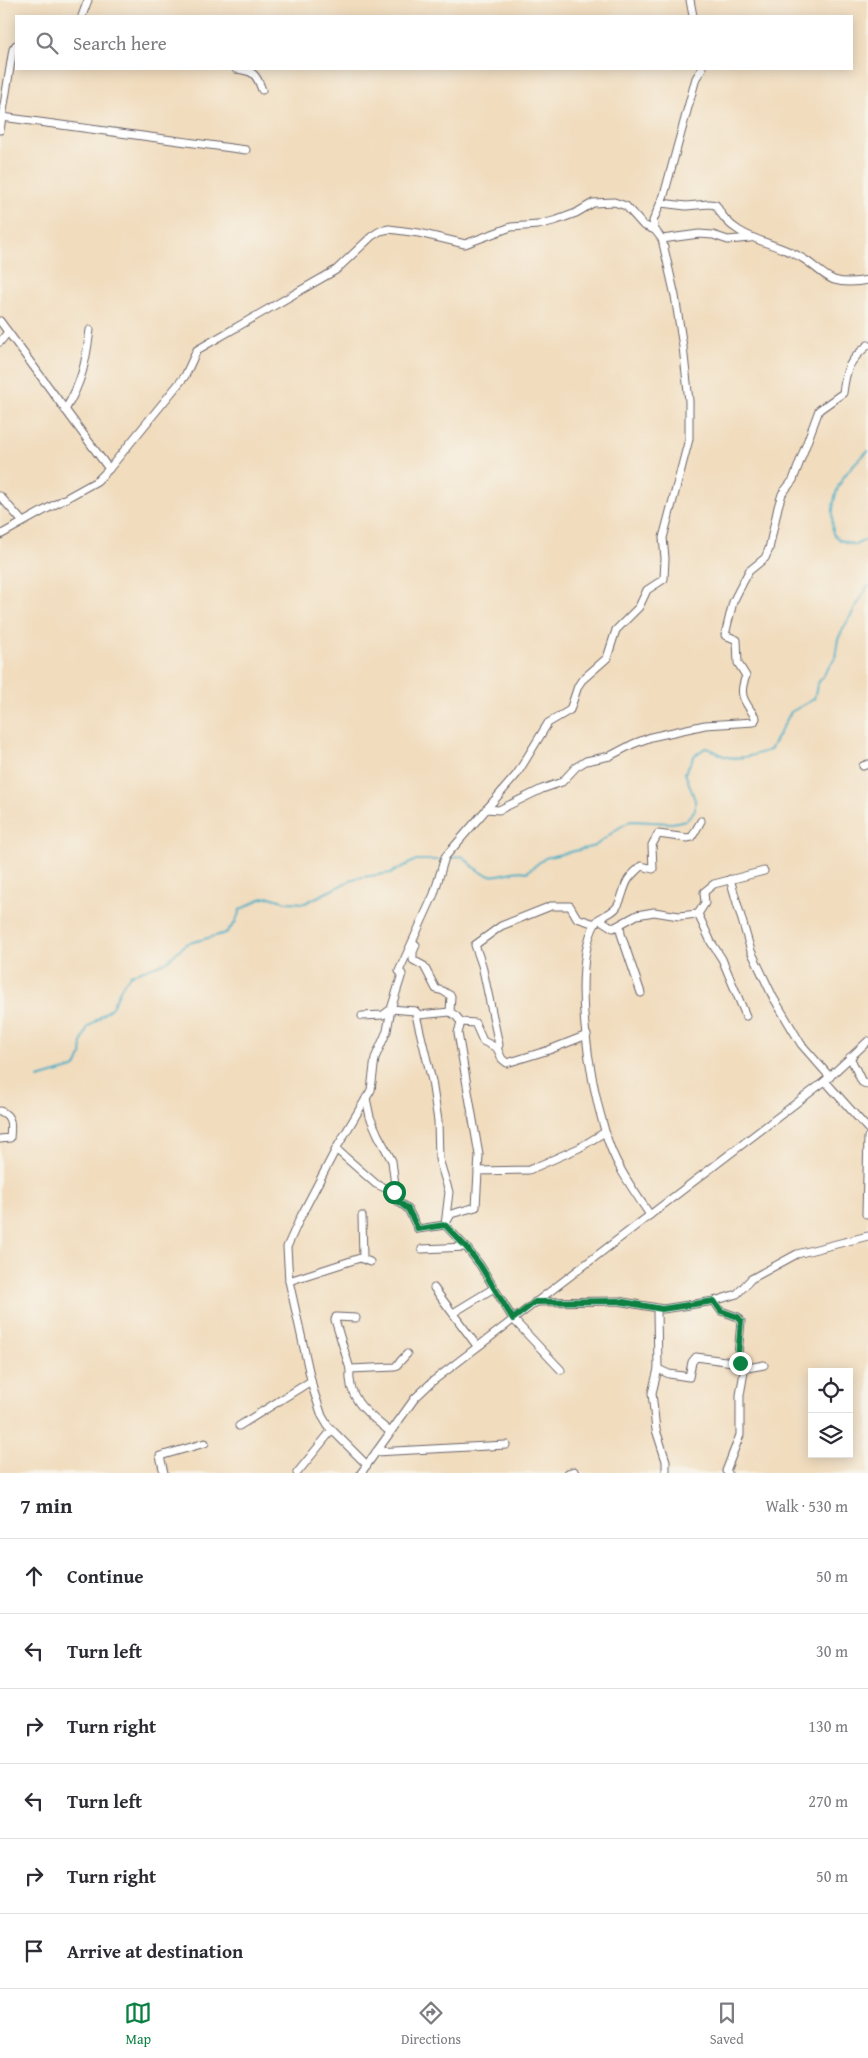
<!DOCTYPE html>
<meta charset="utf-8">
<style>
:root{--surface:#fff;--page:#f2f2f3;--text:#2b2b33;--muted:#7c7c81;--line:#e1e1e2;--accent:#0b8043}
body{margin:0;font-family:"Gentium Book Plus",serif;background:var(--page);color:var(--text)}
.controls{position:absolute;right:15px;bottom:15px;display:grid;overflow:hidden;border-radius:0px;box-shadow:0 2px 12px #0003}
.controls button{width:45px;height:45px;display:grid;place-items:center;padding:0;border:0;border-bottom:1px solid var(--line);background:var(--surface);color:var(--text);font:25px sans-serif}
.stop{position:absolute;width:15px;height:15px;margin:-11px;border:4px solid #0b8043;border-radius:50%;background:#fff}
.stop.end{background:#0b8043;border-color:#fff;box-shadow:0 1px 5px #0008}
.list{margin:0;padding:0;list-style:none}
h2{display:flex;justify-content:space-between;align-items:center;height:65px;margin:0;padding:0 20px;font-size:21px}
h2 small{font-size:16px;font-weight:400;color:var(--muted)}
.list li{display:grid;grid-template-columns:32px 1fr auto;gap:15px;align-items:center;box-sizing:border-box;height:75px;padding:0 20px;border-top:1px solid var(--line)}
.list b{display:block;font-size:19px;white-space:nowrap}
.list em{font-size:16px;font-style:normal;color:var(--muted)}
.icon{flex:none;width:28px;height:28px;fill:none;stroke:currentColor;stroke-width:2;stroke-linecap:round;stroke-linejoin:round}
.map{position:relative;flex:none;width:868px;height:1473px;overflow:hidden}
.search{position:absolute;background:var(--surface);box-shadow:0 2px 12px #0003;left:15px;right:15px;top:15px;height:55px;display:flex;align-items:center;gap:12px;box-sizing:border-box;padding:0 18px;border-radius:0px;color:var(--muted);font-size:19px}
.sheet{height:515px;background:var(--surface)}
nav{display:flex;justify-content:space-around;align-items:center;box-sizing:border-box;height:70px;border-top:1px solid var(--line);background:var(--surface);font-size:14px;color:var(--muted)}
nav a{display:grid;justify-items:center;gap:2px}
nav .on{color:var(--accent)}
.map>svg:first-child{display:block}
.lines{fill:none;stroke-linecap:round;stroke-linejoin:round}
.stream{stroke:#47adc6;stroke-width:2}
.minor-casing{stroke:#6a6368;stroke-width:9}
.minor{stroke:#fff;stroke-width:7}
.route{stroke:#0b8043;stroke-width:6}
</style>
<div class="map">
<svg width="868" height="1473" viewBox="0 0 868 1473">
<rect width="100%" height="100%" fill="#f7f3e8"/>
<filter id="ink" filterUnits="userSpaceOnUse"><feTurbulence type="fractalNoise" baseFrequency=".02" numOctaves="2"/><feDisplacementMap in="SourceGraphic" scale="10" xChannelSelector="R" yChannelSelector="G"/><feConvolveMatrix kernelMatrix="1 2 1 2 8 2 1 2 1" color-interpolation-filters="sRGB"/></filter>
<filter id="wash" filterUnits="userSpaceOnUse"><feTurbulence type="fractalNoise" baseFrequency=".0096" numOctaves="4" result="noise"/><feDisplacementMap in="SourceGraphic" scale="20" xChannelSelector="R" yChannelSelector="G"/><feGaussianBlur stdDeviation="1.12" result="paint"/><feColorMatrix in="noise" values="0 0 0 0 0 0 0 0 0 0 0 0 0 0 0 0 0 1.4 0 .05"/><feComposite in="paint" operator="in"/></filter>
<g filter="url(#wash)">
<rect width="100%" height="100%" fill="#f1dcbd"/>
<g class="lines">
<g class="stream">
<path d="M868,451C838,476 830,495 833,534L840,540L855,545L868,539"/>
<path d="M448,859L462,856C470,863 478,873 488,875C502,878 513,868 527,872L545,858L595,846L617,829L631,821L672,823L686,820L695,810V800L685,773L694,756L705,748C714,749 719,755 727,757C741,760 757,754 770,750L791,712L814,699L817,685L835,658L838,639L842,631L868,586"/>
<path d="M38,1078L73,1068L77,1065L81,1056L82,1042L87,1028L112,1007L122,986L130,975L166,962L186,944L226,933L235,923L240,910L260,899L270,897L286,902L305,903L356,878L391,873L416,860H441"/>
</g>
</g>
</g>
<g filter="url(#ink)">
<g class="lines">
<defs>
<g id="minor">
<path d="M690,0L693,16"/>
<path d="M82,16L88,0"/>
<path d="M236,69C253,71 256,73 262,90"/>
<path d="M2,117L246,150"/>
<path d="M0,130L13,49L16,45"/>
<path d="M661,203L686,206L709,204L716,205C733,241 772,240 802,258C813,264 822,275 834,280C844,283 858,282 868,280"/>
<path d="M655,230L653,221L664,195L696,78L702,69"/>
<path d="M662,239L699,234L713,235L728,240L750,238"/>
<path d="M0,321L109,469"/>
<path d="M0,342L8,332"/>
<path d="M65,410C82,383 86,361 90,330"/>
<path d="M0,496L22,521"/>
<path d="M0,535L97,481L109,469L185,376L197,350L336,270L372,236L380,231L389,229L419,233L465,244L511,227L538,225L557,220L576,213L593,203L614,202L626,206L643,225L655,230L662,239L675,296L683,347L689,401V439L663,538L665,558L664,579L647,590L639,607L616,630L607,658L582,680L578,686L570,710L548,723L517,774L445,857L434,894L399,971L402,974L391,1009L387,1031L375,1058L371,1090L336,1149L301,1216L287,1247L289,1281L313,1389L322,1416L328,1426L367,1465"/>
<path d="M863,766L868,764"/>
<path d="M486,809L499,810L542,789L562,782L576,767L586,761L610,756L633,744L651,737L705,725L754,722L756,718C744,701 738,695 746,676L738,663L737,640L725,635L733,602L738,592L749,571L765,558L769,549L778,507L782,494L793,480L819,410L843,393C846,368 849,361 868,345"/>
<path d="M730,879L751,951L773,997L801,1044L830,1077"/>
<path d="M698,914L711,942L722,959L746,1016"/>
<path d="M698,914L705,903L704,892L714,884L764,871"/>
<path d="M599,919L613,928L620,925L621,934L641,993"/>
<path d="M617,926L637,915L654,912L679,916L698,914"/>
<path d="M416,945L413,952V960L424,966L436,989L443,991L451,996L450,1012L456,1016L461,1022L458,1033L479,1155L476,1207L451,1214L445,1225"/>
<path d="M415,1011L432,1081L438,1121L439,1159L449,1192L445,1225L466,1247L422,1249"/>
<path d="M362,1016L383,1015L391,1009L415,1011L419,1015L450,1012"/>
<path d="M461,1022L475,1023L483,1041L497,1048L502,1059L507,1063L549,1050L587,1035"/>
<path d="M497,1048L499,1045L482,965L475,945L501,926L551,906H570L577,918L595,924"/>
<path d="M850,1057L862,1082L868,1085"/>
<path d="M825,1081L868,1129"/>
<path d="M366,1098L370,1117L378,1135L392,1161L396,1193"/>
<path d="M0,1111C13,1116 11,1126 10,1138L0,1139"/>
<path d="M336,1149L376,1184L396,1193L395,1199L408,1209L418,1229L445,1225"/>
<path d="M478,1171L529,1170L579,1148L605,1132"/>
<path d="M866,1214L868,1137"/>
<path d="M650,1215C632,1188 613,1162 605,1131C590,1081 570,971 595,924C599,916 610,915 616,908C622,901 623,888 628,880C631,875 637,870 641,866L653,869L652,845L658,834L687,838L692,837L701,821"/>
<path d="M362,1216L363,1258"/>
<path d="M466,1247L480,1265L513,1319L561,1370"/>
<path d="M289,1281L360,1258L370,1262"/>
<path d="M434,1288L477,1346"/>
<path d="M714,1301L721,1311L738,1317L741,1321L738,1355L744,1372L740,1395V1435L726,1471L728,1473"/>
<path d="M535,1302L618,1301L663,1309L714,1301L737,1294L751,1279L797,1254L868,1236"/>
<path d="M657,1309L658,1369L652,1393L656,1430L666,1461V1473"/>
<path d="M453,1313L494,1288"/>
<path d="M356,1318L336,1317L335,1320L350,1369C347,1401 369,1414 390,1432"/>
<path d="M350,1369L395,1367L407,1354"/>
<path d="M658,1369L669,1374L689,1377L692,1362L696,1357L740,1363"/>
<path d="M742,1369L764,1365"/>
<path d="M239,1426L311,1381"/>
<path d="M376,1452L506,1445"/>
<path d="M164,1473L160,1456L205,1443"/>
<path d="M297,1473L332,1430"/>
<path d="M361,1473L415,1398L433,1381L825,1081L868,1041"/>
<path d="M568,1473L574,1471L575,1473"/>
</g>
</defs>
<use href="#minor" class="minor-casing"/>
<use href="#minor" class="minor"/>
</g>
</g>
<g class="lines" filter="url(#ink)">
<path class="route" d="M394,1192L396,1193L395,1199L408,1209L418,1229L445,1225L466,1247L480,1265L513,1319L535,1302L618,1301L662,1309L714,1301L721,1311L738,1317L741,1321L738,1355L740,1363"/>
</g>
</svg>
<div class="controls">
<button><svg class="icon" aria-label="locate" viewBox="0 0 24 24"><circle cx="12" cy="12" r="6"/><path d="M12 2v4M12 18v4M2 12h4M18 12h4"/></svg></button>
<button><svg class="icon" aria-label="layers" viewBox="0 0 24 24"><path d="M12 4l9 5-9 5-9-5zM3 14l9 5 9-5"/></svg></button>
</div>
<div class="stop" style="left:394px;top:1192px"></div>
<div class="stop end" style="left:740px;top:1363px"></div>
<div class="search"><svg class="icon" aria-label="search" viewBox="0 0 24 24"><circle cx="10" cy="10" r="6"/><path d="M15 15l6 6"/></svg>Search here</div>
</div>
<section class="sheet">
<h2>7 min<small>Walk · 530 m</small></h2>
<ul class="list">
<li><svg class="icon" aria-label="ahead" viewBox="0 0 24 24"><path d="M12 20V5M6 11l6-6 6 6"/></svg><div><b>Continue</b></div><em>50 m</em></li>
<li><svg class="icon" aria-label="left" viewBox="0 0 24 24"><path d="M17 20v-9H6M10 6l-5 5 5 5"/></svg><div><b>Turn left</b></div><em>30 m</em></li>
<li><svg class="icon" aria-label="right" viewBox="0 0 24 24"><path d="M7 20v-9h11M14 6l5 5-5 5"/></svg><div><b>Turn right</b></div><em>130 m</em></li>
<li><svg class="icon" aria-label="left" viewBox="0 0 24 24"><path d="M17 20v-9H6M10 6l-5 5 5 5"/></svg><div><b>Turn left</b></div><em>270 m</em></li>
<li><svg class="icon" aria-label="right" viewBox="0 0 24 24"><path d="M7 20v-9h11M14 6l5 5-5 5"/></svg><div><b>Turn right</b></div><em>50 m</em></li>
<li><svg class="icon" aria-label="arrive" viewBox="0 0 24 24"><path d="M6 21V4h12l-3 4 3 4H6"/></svg><div><b>Arrive at destination</b></div></li>
</ul>
</section>
<nav>
<a class="on"><svg class="icon" aria-label="map" viewBox="0 0 24 24"><path d="M3 6l6-2 6 2 6-2v14l-6 2-6-2-6 2zM9 4v14M15 6v14"/></svg>Map</a>
<a><svg class="icon" aria-label="directions" viewBox="0 0 24 24"><path d="M12 3l9 9-9 9-9-9zM9 14v-3h6M13 9l2 2-2 2"/></svg>Directions</a>
<a><svg class="icon" aria-label="saved" viewBox="0 0 24 24"><path d="M7 4h10v16l-5-4-5 4z"/></svg>Saved</a>
</nav>
